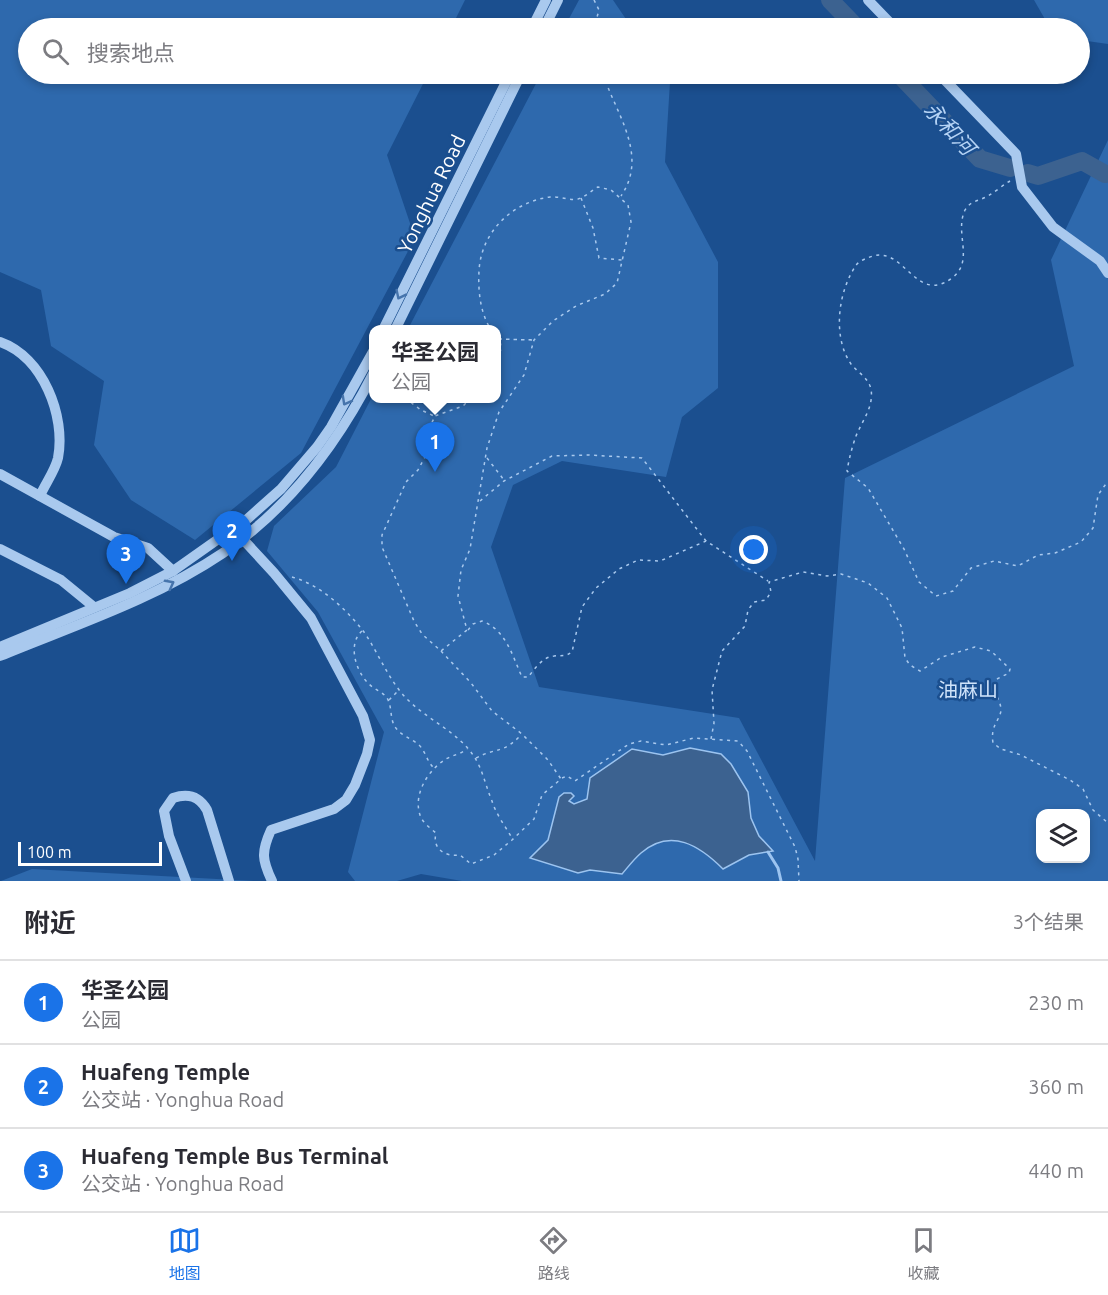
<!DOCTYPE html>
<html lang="zh">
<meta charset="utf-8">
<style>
:root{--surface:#fff;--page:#f2f2f3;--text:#2b2b33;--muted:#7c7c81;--line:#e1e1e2;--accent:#1a73e8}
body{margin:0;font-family:Ubuntu,"Noto Sans SC",sans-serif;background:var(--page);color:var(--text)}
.controls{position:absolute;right:18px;bottom:18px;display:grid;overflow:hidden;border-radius:12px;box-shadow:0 3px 9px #0003}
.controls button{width:54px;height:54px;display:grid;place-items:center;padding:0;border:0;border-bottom:2px solid var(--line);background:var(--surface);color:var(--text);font:30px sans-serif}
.scale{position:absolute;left:18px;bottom:15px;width:144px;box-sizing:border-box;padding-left:6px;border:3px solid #fff;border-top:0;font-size:16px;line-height:21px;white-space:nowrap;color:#fff;-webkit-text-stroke:4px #1b4f8f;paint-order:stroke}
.you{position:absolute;left:754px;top:550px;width:21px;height:21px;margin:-15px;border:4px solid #fff;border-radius:50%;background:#1a73e8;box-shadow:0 0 0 9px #1a73e833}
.badge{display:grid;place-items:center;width:39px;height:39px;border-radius:50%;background:var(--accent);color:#fff;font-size:20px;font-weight:700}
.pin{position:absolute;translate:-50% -50px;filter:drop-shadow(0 2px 3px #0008)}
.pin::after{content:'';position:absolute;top:32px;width:21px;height:18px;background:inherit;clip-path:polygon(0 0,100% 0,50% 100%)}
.popup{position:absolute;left:369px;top:325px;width:132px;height:78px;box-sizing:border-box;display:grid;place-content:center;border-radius:12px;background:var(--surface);filter:drop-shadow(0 2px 4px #0005);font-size:20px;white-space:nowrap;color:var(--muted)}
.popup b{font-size:22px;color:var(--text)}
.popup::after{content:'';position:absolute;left:50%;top:100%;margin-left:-12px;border:12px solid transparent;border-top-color:var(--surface)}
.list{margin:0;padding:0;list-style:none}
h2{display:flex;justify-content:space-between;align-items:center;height:78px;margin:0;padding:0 24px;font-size:26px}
h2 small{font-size:20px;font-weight:400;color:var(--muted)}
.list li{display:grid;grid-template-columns:39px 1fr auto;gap:18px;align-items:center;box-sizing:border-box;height:84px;padding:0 24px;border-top:2px solid var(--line)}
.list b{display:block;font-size:22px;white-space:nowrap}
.list p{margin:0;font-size:20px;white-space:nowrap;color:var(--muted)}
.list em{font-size:20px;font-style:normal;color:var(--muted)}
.icon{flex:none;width:33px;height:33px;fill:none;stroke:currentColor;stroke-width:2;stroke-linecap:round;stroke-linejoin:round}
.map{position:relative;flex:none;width:1108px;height:881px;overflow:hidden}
.search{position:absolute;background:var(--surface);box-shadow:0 3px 9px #0003;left:18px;right:18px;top:18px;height:66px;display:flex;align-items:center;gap:15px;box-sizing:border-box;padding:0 21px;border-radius:33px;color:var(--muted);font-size:22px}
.sheet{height:330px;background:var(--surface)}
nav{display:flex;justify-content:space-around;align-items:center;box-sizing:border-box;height:84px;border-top:2px solid var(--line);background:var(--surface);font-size:16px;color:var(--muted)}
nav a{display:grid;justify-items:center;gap:3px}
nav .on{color:var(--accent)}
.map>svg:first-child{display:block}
.green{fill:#2e69ad;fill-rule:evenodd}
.water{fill:#3c6290;stroke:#9cc4f0;stroke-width:1.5}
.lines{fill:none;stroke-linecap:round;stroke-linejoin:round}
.stream{stroke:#9cc4f0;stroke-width:3}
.river{stroke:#3c6290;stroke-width:18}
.path{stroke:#a9c9ee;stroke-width:1.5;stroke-dasharray:3 4.5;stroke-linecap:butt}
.minor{stroke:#a9c9ee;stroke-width:10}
.oneway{stroke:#4674ac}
.labels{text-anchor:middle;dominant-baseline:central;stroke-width:5;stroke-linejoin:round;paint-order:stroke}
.street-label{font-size:20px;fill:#fff;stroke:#1b4f8f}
.park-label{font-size:20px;fill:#cfe3fa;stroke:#1b4f8f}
.water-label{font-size:21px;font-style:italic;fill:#b5d3f5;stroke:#1b4f8f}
</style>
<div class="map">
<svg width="1108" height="881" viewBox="0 0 1108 881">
<rect width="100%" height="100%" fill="#1b4f8f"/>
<g class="green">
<path d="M0,0H465L451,28H28V74H428L387,155L415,238L301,453L195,540L131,500L94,445L104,381L51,346L41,290L0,272Z"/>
<path d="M579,0H613L632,28H564Z"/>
<path d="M1034,0H1108V44L1080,40V28H1050Z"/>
<path d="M541,74H664L670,82L665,162L718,262V388L682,417L666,477L562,461L513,485L491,547L539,687L739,718L815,861L845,478L1074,366L1051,260L1108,140V881H462L421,874L397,881H355L348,872L384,732L318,612L267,551L274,526L336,467L373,395L374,398H496V330L408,329ZM1040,814H1086V858H1040Z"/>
<path d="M32,869L254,881H1Z"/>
</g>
<path class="water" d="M690,748L721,754L731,764L748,792L751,818L759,836L773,851L749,855L723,869C700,846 671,827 641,853C634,859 628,867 622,874L590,870L578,873L530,858L548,840L559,797L564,793H571L574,796L569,801L574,804L587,799L590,778L632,749L663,755Z"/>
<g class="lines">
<path class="stream" d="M768,852L778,868L781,881"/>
<g class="river">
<path d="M830,0L857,28"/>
<path d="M899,74L980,159L1010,168"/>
<path d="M1028,173L1038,176L1082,161L1105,174"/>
</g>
<g class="path">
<path d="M594,0L599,10L594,28"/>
<path d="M603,74C616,114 649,155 621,196"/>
<path d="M1010,181C1003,185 995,192 988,196C979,201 970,201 965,210C954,233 975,261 952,278C916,305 905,247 873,256C867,258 861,260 857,264C838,290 832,337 851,364C858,373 868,377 871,389C874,407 862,421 856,436C852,447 849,459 847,471L868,488L904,549L919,582L936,596L953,591L971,568L994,561L1018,566L1038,555L1055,553L1081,542L1093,528L1098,495L1108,481"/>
<path d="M581,198L593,228L599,258L622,260"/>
<path d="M496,336C503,344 502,351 496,360"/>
<path d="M499,339L534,340L499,339"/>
<path d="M405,398L421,410L434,416"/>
<path d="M471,398L463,406L435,416L428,431L426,455L418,470L406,482L382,535V547L414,621L422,634L441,651L467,630L458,596L461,570L470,549L487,448L499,412L524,375L534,340L553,321L576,306L605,294L617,283L631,222L628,205L611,190L598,187C591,191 585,197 578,199C570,201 560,196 550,197C512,202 481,232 479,271C478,291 480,312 491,330"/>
<path d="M487,458L504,480"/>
<path d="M480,501L504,481L552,456L589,455L642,458L706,541"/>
<path d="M292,577C321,585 346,609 364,632C379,654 388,679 406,698C427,720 459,732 475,758C483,771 486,787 492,801C496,814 505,826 512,838"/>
<path d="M468,630L473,624L482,621C506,630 512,655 522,677H528C535,669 542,657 554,656C562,655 565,657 572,652L582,607L596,588L619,569L638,560L660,561L706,541L768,581"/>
<path d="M362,631C347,644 356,672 369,684C375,690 383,692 387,698C392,706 390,717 394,725C399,735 411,738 419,745C426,752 427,762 434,768"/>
<path d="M441,651L471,683L492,711L522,734L548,760L561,779L542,795L534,819L512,840L494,855L471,864L460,855C445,857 432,849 436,833C430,828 422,822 420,815C413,794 428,770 446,759C453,755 461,754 467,749"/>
<path d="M389,700L399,690"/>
<path d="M711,739L714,723L712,690L722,651L745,626L748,610L754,602L766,600L771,592L769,582L803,572L827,576L841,574L868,583L887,598L902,628L905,658L910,665L920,671L942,657L975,647L991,651L1010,669L1009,673L995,680C992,692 1000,698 1001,709C1001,720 990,724 993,743L1001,749L1021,755L1070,780L1083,789L1093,810L1108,823"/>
<path d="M476,758C497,747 503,754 521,735"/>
<path d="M562,778L567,776L575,781L629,744L641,741L666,745L694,738L738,741L747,751L795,847L798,859L799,881"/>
</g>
<g class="minor">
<path d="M868,0L895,28"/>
<path d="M532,28L546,0"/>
<path d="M544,28L558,0"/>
<path d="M939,74L1016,154L1022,187L1053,227L1100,261L1108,273"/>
<path d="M383,330L510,74"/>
<path d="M395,330L521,74"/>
<path d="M0,342C43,357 66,416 58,458C55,471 45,484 40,496"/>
<path d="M0,474L114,537L148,548L173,571"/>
<path d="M239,535L274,573L311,618L363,716L370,740L367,754L355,785L346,800L334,809L271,830C261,852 262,860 272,881"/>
<path d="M0,549L61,580L94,607"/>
<path d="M0,647L130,593L173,571L224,535L235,530L281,489L317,447L331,427L374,350"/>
<path d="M0,656C75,625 155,599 223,553C289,508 338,443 374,372"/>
<path d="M186,881L169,836L164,811L173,798C188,793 199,796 207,810L229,881"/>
</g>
</g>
<defs><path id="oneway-chevron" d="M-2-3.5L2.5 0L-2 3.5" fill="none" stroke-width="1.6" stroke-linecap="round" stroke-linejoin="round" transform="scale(1.5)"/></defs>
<g class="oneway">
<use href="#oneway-chevron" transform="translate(400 295) rotate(116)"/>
<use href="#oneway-chevron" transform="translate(346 401) rotate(119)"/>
<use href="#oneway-chevron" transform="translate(170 584) rotate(-28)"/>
</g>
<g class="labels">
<g class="street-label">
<text transform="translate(431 194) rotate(-64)">Yonghua Road</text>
</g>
<g class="park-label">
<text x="968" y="689">油麻山</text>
</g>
<g class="water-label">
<text transform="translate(950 128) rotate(47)">永和河</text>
</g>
</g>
</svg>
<div class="controls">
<button><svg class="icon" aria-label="layers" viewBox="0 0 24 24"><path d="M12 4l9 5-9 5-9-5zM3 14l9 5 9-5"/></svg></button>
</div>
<div class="scale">100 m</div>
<div class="you"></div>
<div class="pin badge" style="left:435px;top:472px">1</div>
<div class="popup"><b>华圣公园</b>公园</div>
<div class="pin badge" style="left:232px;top:561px">2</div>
<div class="pin badge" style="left:126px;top:584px">3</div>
<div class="search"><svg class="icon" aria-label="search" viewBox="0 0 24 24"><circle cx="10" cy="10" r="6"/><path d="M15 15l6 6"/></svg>搜索地点</div>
</div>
<section class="sheet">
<h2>附近<small>3个结果</small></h2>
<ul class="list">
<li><span class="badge">1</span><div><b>华圣公园</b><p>公园</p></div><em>230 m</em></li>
<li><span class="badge">2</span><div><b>Huafeng Temple</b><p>公交站 · Yonghua Road</p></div><em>360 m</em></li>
<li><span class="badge">3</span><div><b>Huafeng Temple Bus Terminal</b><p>公交站 · Yonghua Road</p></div><em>440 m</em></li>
</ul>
</section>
<nav>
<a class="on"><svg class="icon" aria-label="map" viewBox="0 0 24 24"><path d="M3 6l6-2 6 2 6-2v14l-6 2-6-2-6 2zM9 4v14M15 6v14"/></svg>地图</a>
<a><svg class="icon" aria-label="directions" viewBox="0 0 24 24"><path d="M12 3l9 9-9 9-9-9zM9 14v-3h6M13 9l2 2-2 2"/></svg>路线</a>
<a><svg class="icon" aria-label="saved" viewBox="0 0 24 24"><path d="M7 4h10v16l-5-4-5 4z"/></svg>收藏</a>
</nav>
